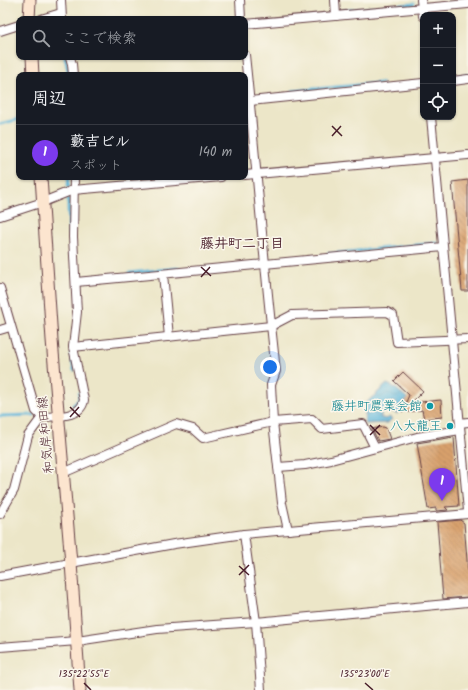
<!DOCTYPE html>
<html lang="ja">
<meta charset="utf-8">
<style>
:root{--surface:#171b24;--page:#242831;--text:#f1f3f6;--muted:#9ea1a6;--line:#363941;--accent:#7c3aed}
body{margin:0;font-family:Kalam,"Klee One",sans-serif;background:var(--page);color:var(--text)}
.controls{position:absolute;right:12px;top:12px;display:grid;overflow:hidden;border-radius:8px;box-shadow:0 1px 3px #0004}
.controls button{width:36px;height:36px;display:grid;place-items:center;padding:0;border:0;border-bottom:1px solid var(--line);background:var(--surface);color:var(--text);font:20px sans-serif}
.you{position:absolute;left:270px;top:367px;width:14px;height:14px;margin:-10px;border:3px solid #fff;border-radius:50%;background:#1a73e8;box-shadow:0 0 0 6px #1a73e833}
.badge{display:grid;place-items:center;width:26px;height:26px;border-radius:50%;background:var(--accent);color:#fff;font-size:13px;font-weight:700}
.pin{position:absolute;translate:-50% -33px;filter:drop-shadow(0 1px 2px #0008)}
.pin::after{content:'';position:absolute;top:21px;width:14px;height:12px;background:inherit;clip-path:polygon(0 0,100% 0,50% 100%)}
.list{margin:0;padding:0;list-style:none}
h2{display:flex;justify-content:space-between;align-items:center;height:52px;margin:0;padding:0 16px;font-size:17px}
h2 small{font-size:13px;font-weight:400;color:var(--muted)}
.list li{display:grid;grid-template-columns:26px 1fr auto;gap:12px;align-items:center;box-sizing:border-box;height:56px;padding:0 16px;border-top:1px solid var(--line)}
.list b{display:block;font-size:15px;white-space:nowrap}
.list p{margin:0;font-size:13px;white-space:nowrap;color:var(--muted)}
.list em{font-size:13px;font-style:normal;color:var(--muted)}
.icon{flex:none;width:22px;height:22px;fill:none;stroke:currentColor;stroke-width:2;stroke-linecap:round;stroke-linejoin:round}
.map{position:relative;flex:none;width:468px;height:690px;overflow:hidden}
.search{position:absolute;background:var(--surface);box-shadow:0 1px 3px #0004;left:16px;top:16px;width:232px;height:44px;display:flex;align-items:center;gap:10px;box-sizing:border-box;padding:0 14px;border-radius:8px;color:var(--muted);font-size:15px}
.panel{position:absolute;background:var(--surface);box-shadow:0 1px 3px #0004;left:16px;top:72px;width:232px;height:108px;border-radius:8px}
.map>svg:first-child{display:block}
.water{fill:url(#water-waves);stroke:#546a82}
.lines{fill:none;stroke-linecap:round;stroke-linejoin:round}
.stream{stroke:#5db6da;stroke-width:3}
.building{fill:url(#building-back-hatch)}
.street-casing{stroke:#623d43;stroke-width:10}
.secondary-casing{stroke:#623d43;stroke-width:13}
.street{stroke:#fff;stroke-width:8}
.secondary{stroke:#fce5cf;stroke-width:11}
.ticks{fill:none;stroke:#4a1f2b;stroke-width:1.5}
.culture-dot{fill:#0f9aa8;stroke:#fbf7ec;stroke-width:1.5}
.labels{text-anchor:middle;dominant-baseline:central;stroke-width:3;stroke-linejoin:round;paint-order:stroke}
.culture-label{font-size:13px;fill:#0d838f;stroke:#fbf7ec;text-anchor:end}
.street-label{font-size:13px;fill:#4a1f2b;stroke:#fbf7ec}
.neighbourhood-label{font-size:14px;font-weight:bold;fill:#4a1f2b;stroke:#fbf7ec}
.ticks-label{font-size:10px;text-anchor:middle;fill:#4a1f2b;stroke:#fbf7ec;stroke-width:3;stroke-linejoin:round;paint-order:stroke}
</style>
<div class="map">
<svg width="468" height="690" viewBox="0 0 468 690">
<defs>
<pattern id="water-waves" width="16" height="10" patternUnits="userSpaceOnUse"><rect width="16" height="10" fill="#5db6da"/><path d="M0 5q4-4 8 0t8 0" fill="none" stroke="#4f93b1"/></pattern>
<pattern id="building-back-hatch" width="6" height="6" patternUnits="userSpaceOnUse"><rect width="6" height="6" fill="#d8a06c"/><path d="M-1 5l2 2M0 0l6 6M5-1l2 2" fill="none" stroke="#b18259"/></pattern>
</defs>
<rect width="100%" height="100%" fill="#fbf7ec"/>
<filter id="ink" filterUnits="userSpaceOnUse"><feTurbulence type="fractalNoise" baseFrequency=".025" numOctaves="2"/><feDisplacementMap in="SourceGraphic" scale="8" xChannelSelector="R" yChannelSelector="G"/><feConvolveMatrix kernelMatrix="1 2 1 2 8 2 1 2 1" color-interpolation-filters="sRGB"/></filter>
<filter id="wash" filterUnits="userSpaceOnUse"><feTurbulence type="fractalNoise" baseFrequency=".012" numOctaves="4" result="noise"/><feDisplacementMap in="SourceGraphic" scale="16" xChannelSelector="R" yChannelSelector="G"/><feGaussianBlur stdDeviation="0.9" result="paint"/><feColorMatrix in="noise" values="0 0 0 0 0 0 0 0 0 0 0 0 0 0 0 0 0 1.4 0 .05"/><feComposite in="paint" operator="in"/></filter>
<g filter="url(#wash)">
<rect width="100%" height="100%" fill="#ece6c8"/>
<path class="water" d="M387,384L394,387L407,398L402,409L397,414L393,412L397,407L395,401L388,404L381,412V418L387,419L389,417L392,419L388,423L365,424V404Z"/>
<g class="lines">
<g class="stream">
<path d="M342,11L414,4"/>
<path d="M65,57L69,75"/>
<path d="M453,77L468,75"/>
<path d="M293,91L381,83"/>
<path d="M0,124L19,119"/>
<path d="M68,187L69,177"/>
<path d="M68,199L69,234"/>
<path d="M328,254L437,243"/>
<path d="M129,273L179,268"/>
<path d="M71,354L74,370"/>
<path d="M73,405L79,400V393"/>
<path d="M0,416L34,415"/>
</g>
</g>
<g id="blocks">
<g class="building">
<path d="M468,180V291H462L452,182Z"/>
<path d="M403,372L423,391L411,403L441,400L442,417L424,419L422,410L408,412L405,410L402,412L409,395L394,381Z"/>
<path d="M383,427L386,428L390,439L378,441L372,429Z"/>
<path d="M454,437L459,506L445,507L448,510L436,511V508L428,509L417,443Z"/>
<path d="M460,520L464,523L468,572V597L443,599L437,522Z"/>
</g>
</g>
</g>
<g filter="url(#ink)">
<use href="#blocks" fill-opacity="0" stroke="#623d43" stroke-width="1"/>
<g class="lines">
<defs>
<g id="street">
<path d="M61,0L62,19"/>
<path d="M240,0L241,19"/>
<path d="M335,0L336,16"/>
<path d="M421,0L423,16"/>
<path d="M41,19L61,13"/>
<path d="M245,24L468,4"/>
<path d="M0,31L19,25"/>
<path d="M245,55C256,160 264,266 276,371L271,385L273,422L282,503L288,530"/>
<path d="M70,57L72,64L73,75"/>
<path d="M453,81L468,79"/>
<path d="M250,101L423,83"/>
<path d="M431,117L468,511"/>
<path d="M245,175L468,155"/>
<path d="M0,216L43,202L73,190L221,177"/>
<path d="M163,274L169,337"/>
<path d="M76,282L443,247"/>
<path d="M0,288L36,411L42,417"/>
<path d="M0,330L10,327"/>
<path d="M73,347L271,326L292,315L387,312L393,315L397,342L468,339"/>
<path d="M460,423L468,422"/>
<path d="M278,467L305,465L331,460L417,437L460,430"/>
<path d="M63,473L176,424L193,429L203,438L273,422L312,419L322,429L363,424L375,448"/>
<path d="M0,514L14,490L28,436L42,417C57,416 81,418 84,400L73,347L77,312L73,237L74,177"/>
<path d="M244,534L256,622L261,690"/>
<path d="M0,576L174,544L244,534L468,514"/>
<path d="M0,647L77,641L157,629L256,622L468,602"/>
</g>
<g id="secondary">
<path d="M29,19L30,0"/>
<path d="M32,57L33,75"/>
<path d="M41,177L52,340L71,563L80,690"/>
</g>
</defs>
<use href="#street" class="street-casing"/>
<use href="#secondary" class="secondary-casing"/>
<use href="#street" class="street"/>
<use href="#secondary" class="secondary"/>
</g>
</g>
<path class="ticks" d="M332,126L342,136M332,136L341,126M201,267L211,276M201,277L210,267M70,407L80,417M70,417L79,407M370,425L380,435M370,435L380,425M239,566L249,575M239,575L249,565M84,683L91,690M365,683L373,690"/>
<g class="culture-dot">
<circle cx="430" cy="406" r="4"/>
<circle cx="450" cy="426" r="4"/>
</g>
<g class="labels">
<g class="culture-label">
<text x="422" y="406">藤井町農業会館</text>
<text x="442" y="426">八大龍王</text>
</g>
<g class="street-label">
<text transform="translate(46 435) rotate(-95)">和気岸和田線</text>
</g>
<g class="neighbourhood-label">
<text x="242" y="244">藤井町二丁目</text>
</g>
</g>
<g class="ticks-label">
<text x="84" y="677">135°22'55"E</text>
<text x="365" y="677">135°23'00"E</text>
</g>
</svg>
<div class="controls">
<button>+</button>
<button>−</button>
<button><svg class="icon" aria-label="locate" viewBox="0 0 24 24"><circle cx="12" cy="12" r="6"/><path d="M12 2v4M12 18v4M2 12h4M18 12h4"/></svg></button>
</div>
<div class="you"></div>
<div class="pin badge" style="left:442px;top:501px">1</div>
<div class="search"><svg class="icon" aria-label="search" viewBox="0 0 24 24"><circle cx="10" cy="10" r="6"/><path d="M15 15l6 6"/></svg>ここで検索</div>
<section class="panel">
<h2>周辺<small></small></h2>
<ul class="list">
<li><span class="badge">1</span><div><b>藪吉ビル</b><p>スポット</p></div><em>140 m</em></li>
</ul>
</section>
</div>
